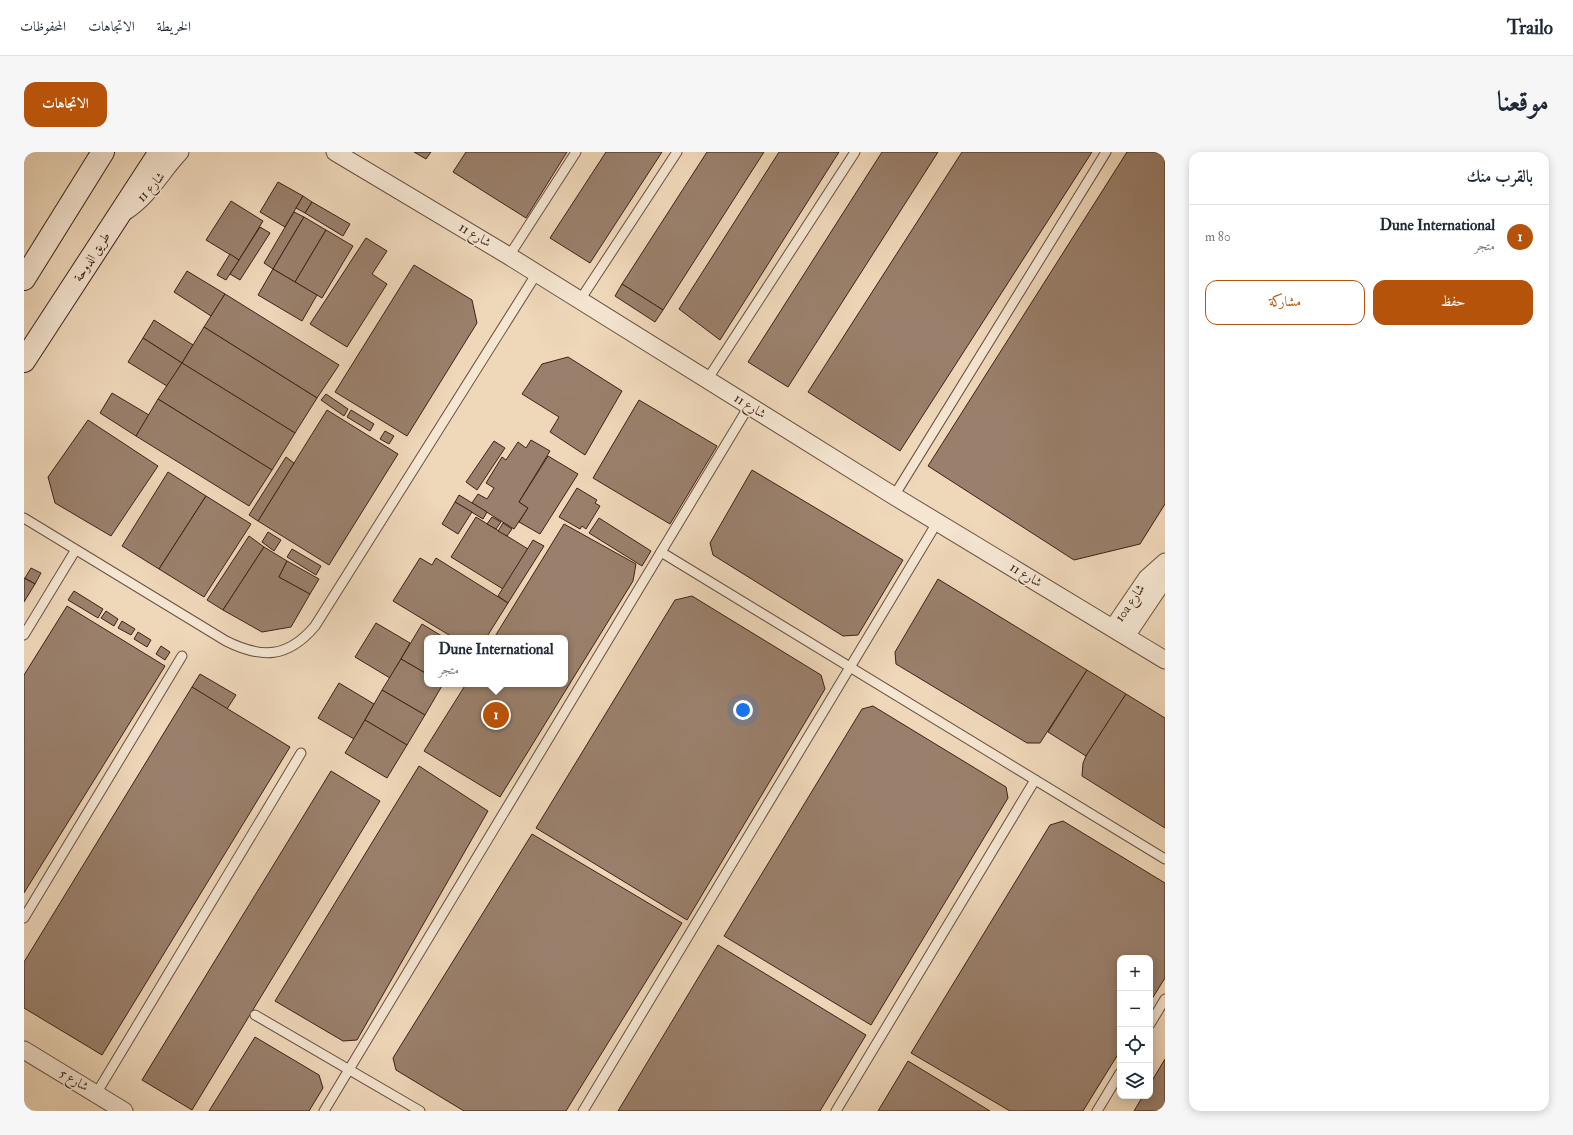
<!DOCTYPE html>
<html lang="ar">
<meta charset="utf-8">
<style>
:root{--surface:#fff;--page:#f6f6f7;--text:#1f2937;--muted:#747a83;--line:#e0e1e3;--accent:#b45309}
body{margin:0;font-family:"IM FELL Double Pica",Amiri,serif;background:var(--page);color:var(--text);direction:rtl}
.controls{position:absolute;right:12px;bottom:12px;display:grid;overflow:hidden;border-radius:8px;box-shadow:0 2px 10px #0003}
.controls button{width:36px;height:36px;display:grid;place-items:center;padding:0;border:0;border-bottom:1px solid var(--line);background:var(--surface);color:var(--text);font:20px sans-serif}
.you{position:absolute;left:719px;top:558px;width:14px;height:14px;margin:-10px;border:3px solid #fff;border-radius:50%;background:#1a73e8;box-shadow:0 0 0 6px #1a73e833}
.badge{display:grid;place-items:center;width:26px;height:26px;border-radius:50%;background:var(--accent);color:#fff;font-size:13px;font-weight:700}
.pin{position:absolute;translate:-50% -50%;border:2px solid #fff;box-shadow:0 1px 4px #0006}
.popup{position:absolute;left:400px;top:483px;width:144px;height:52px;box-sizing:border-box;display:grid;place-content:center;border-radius:8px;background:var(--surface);filter:drop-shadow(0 1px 3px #0005);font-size:13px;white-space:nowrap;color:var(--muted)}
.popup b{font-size:15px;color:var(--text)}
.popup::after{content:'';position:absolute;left:50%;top:100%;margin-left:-8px;border:8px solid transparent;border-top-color:var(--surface)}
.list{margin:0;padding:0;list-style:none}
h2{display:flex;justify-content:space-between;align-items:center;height:52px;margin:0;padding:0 16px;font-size:17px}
h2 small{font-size:13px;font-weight:400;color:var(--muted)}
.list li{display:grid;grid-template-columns:26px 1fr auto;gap:12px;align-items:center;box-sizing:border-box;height:64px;padding:0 16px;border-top:1px solid var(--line)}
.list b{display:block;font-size:15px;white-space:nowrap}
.list p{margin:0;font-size:13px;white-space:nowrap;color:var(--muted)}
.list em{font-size:13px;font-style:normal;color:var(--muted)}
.actions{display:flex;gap:8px;padding:12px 16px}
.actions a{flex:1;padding:9px 0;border:1px solid var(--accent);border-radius:12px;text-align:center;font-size:14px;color:var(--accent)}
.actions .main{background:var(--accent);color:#fff}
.icon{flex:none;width:22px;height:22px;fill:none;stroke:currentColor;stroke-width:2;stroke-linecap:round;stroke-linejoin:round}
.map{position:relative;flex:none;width:1141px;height:959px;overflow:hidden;direction:ltr;border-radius:12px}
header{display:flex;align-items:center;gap:24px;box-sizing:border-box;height:56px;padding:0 20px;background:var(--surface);border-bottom:1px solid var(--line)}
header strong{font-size:19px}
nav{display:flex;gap:22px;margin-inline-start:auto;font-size:14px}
.intro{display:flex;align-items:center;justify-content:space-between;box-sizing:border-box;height:96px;padding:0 24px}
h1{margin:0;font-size:28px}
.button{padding:10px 18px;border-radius:12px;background:var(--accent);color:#fff;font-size:14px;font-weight:700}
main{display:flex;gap:24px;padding:0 24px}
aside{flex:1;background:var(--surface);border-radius:12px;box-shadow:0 2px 10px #0003}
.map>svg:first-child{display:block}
.building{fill:#9a806c;stroke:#3e2117}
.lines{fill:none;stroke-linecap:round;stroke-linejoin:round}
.service-casing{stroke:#6a4f40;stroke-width:11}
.minor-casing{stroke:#6a4f40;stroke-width:19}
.secondary-casing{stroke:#3e2117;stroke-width:24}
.service{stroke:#f5e6d2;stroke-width:9}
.minor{stroke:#f5e6d2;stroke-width:17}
.secondary{stroke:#f5e6d2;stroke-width:22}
.labels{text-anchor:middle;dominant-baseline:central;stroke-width:3;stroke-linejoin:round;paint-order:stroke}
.street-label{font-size:13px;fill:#3e2117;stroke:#f5e6d2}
</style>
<header>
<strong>Trailo</strong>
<nav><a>الخريطة</a><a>الاتجاهات</a><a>المحفوظات</a></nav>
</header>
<div class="intro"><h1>موقعنا</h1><a class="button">الاتجاهات</a></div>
<main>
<aside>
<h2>بالقرب منك<small></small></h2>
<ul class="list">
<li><span class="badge">1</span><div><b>Dune International</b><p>متجر</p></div><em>80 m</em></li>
</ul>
<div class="actions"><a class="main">حفظ</a><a>مشاركة</a></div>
</aside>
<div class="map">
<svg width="1141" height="959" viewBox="0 0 1141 959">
<rect width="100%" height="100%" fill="#efd8ba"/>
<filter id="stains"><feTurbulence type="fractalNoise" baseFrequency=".005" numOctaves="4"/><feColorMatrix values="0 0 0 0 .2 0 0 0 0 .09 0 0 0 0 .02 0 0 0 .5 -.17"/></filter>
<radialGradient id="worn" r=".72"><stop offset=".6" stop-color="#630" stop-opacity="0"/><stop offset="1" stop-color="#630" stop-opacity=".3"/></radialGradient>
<g class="building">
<path d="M390,0H407L402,7Z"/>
<path d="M442,0H543L502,66L429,20Z"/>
<path d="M582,0H638L566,111L526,86Z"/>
<path d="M683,0H740L639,158L598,132Z"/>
<path d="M755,0H815L696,188L655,157Z"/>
<path d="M858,0H914L764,235L724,210Z"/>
<path d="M938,0H1068L876,299L784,240Z"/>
<path d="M1103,0H1141V352L1116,392L1050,408L904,314Z"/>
<path d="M254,30L279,44L261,75L236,60Z"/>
<path d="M279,44L288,50L281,61L272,56Z"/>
<path d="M207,49L239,69L215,108L182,88Z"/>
<path d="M288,50L326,72L319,84L281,61Z"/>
<path d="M270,60L280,65L249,117L240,111Z"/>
<path d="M280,65L302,78L271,130L249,117Z"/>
<path d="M236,75L246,81L216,128L206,122Z"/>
<path d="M302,78L329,94L298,146L271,130Z"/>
<path d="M342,86L363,99L348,122L363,132L323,195L286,172Z"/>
<path d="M206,102L215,108L202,128L193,123Z"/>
<path d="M390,113L448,148L453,171L383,284L311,240Z"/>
<path d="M249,117L293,143L278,169L234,143Z"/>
<path d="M163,119L201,142L187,164L150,140Z"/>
<path d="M598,132L639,158L631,170L591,144Z"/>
<path d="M201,142L315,213L293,246L180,175Z"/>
<path d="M130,168L169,193L158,211L119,186Z"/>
<path d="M180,175L293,246L271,281L158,211Z"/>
<path d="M119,186L158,211L143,234L104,210Z"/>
<path d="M544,205L598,239L561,303L526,280L535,265L498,242L518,212Z"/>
<path d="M158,211L271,281L248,318L134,247Z"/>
<path d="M88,241L125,263L112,284L76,261Z"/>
<path d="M302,242L324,257L320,264L297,248Z"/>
<path d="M134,247L248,318L225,354L112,284Z"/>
<path d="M615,248L693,294L646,372L569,326Z"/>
<path d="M303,258L374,302L305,413L234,369Z"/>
<path d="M327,258L350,272L346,279L323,265Z"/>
<path d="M64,268L134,314L87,384L31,351L24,325Z"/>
<path d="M361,279L370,284L365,292L356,287Z"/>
<path d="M507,288L526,299L495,350L504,356L490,377L448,351L454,342L463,347L470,336L462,331L478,305L482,308L494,290L502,296Z"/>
<path d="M470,289L481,296L453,338L442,330Z"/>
<path d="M524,304L554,322L516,382L495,370L504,356L495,350Z"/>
<path d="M262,305L270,311L234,369L225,363Z"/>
<path d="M728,318L879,408L834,483L819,484L689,403L686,391Z"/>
<path d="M144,320L182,344L135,417L98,394Z"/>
<path d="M553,336L573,348L571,351L576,354L562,377L558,374L556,377L535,365Z"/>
<path d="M435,343L463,360L459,367L431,350Z"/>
<path d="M182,344L227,372L180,445L135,417Z"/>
<path d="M431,350L448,360L434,382L418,372Z"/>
<path d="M452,365L504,397L479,437L427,405Z"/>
<path d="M468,365L477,370L472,377L463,372Z"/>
<path d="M575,366L627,399L618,414L565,381Z"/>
<path d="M479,371L488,377L483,384L474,379Z"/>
<path d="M540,372L612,412L609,429L476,645L400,599L442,532H541V486H470Z"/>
<path d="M244,380L257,388L250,399L238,390Z"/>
<path d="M225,384L240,395L199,458L183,448Z"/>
<path d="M509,388L520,394L484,451L474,444Z"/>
<path d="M240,395L263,409L255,425L286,442L267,475L238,480L199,458Z"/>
<path d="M268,397L297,414L292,423L263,405Z"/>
<path d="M396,406L408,413L412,406L484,451L462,486H430L369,449Z"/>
<path d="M263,409L295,427L286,442L255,425Z"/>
<path d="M7,416L17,421L11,432L1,426Z"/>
<path d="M0,426L11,432L0,450Z"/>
<path d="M914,427L1063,518L1016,591H1003L872,512L871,500Z"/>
<path d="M50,439L79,457L74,466L44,448Z"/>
<path d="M668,444L797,523L801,537L663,768L512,676L651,448Z"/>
<path d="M43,454L141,514L0,741V523Z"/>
<path d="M82,459L94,467L90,474L77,466Z"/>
<path d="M98,469L111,477L107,483L94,476Z"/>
<path d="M352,471L386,491L366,526L331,505Z"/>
<path d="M398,472L421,486H403V522L377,507Z"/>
<path d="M114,480L127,488L123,495L110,487Z"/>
<path d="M137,494L146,500L141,508L132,502Z"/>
<path d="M377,507L403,522V532H419L401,563L358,538Z"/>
<path d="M1063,518L1102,542L1062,604L1024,580Z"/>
<path d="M176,522L212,543L203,557L168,535Z"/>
<path d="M315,531L350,552L330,587L294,566Z"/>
<path d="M168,535L266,595L78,903L0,856V810Z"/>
<path d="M358,538L401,563L383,593L341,568Z"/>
<path d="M1102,542L1141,566V676L1058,624L1059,611L1062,604Z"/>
<path d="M849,554L982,635L984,646L847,873L700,784L838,557Z"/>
<path d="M341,568L383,593L363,626L321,601Z"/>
<path d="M395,614L464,659L333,888L319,889L251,849Z"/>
<path d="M307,619L356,649L168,958L118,928Z"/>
<path d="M1039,669L1141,731V826L1126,850V806H1096V899L1059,959H986L887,901L1026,673Z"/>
<path d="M508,682L658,771L542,959H440L372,918L369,906Z"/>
<path d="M694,793L842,883L796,959H594Z"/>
<path d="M231,885L295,923L299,936L285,959H185Z"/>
<path d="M1141,907V959H1110L1119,944H1126V932Z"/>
<path d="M884,909L966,959H854Z"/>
</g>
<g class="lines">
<defs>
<g id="service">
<path d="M485,104L552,0"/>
<path d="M556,148L653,0"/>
<path d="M683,228L831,0"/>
<path d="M870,344L1082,0"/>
<path d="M0,366L202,489C238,507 264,506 291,474L513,121"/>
<path d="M637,400L1141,707"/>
<path d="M0,483L51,399"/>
<path d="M0,766L158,504"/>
<path d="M231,863L396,959"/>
<path d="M1126,872L1141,847"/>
<path d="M72,942L277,601"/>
<path d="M300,959L725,254"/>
<path d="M559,959L914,369"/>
<path d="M812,959L1011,628"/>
<path d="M1073,959L1096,921"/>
</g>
<g id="minor">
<path d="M311,0L485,104L870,344L1141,508"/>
<path d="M102,59C126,43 137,20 156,0"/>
<path d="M1089,476L1123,426L1141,410"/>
<path d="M1102,484L1133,438L1141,416"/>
<path d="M0,898L100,959"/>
</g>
<g id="secondary">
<path d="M0,127L79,0"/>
<path d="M0,209L136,0"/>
</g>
</defs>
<use href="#service" class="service-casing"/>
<use href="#minor" class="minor-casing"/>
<use href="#secondary" class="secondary-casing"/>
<use href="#service" class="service"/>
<use href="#minor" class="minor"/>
<use href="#secondary" class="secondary"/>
</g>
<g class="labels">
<g class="street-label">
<text transform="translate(127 35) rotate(-48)">شارع 11</text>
<text transform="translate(451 83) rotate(31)">شارع 11</text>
<text transform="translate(68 105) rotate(-57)">طريق الدوحة</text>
<text transform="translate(726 254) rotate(32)">شارع 11</text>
<text transform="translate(1002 423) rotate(31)">شارع 11</text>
<text transform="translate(1106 451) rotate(-56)">10a شارع</text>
<text transform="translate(50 928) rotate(31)">شارع 5</text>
</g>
</g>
<rect width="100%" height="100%" filter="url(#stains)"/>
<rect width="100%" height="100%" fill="url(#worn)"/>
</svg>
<div class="controls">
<button>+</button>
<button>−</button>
<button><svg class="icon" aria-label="locate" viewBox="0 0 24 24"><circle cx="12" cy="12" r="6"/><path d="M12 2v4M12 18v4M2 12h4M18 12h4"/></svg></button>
<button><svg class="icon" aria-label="layers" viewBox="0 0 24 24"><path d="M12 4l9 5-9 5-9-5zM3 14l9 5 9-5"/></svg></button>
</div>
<div class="you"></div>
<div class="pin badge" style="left:472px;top:563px">1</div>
<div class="popup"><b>Dune International</b>متجر</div>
</div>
</main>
